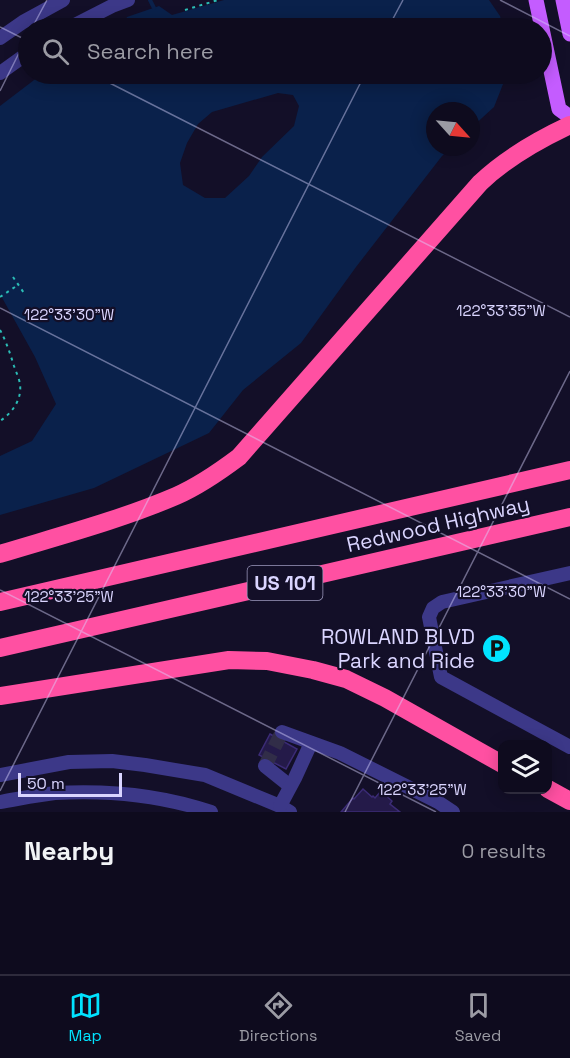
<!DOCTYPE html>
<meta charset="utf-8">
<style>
:root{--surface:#0e0b1e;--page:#1c192b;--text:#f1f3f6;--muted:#9b9ba4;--line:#2e2b3c;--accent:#01e3ff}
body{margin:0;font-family:"Space Grotesk",sans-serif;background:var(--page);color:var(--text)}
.controls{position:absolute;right:18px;bottom:18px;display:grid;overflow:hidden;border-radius:12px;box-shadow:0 3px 15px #0003}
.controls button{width:54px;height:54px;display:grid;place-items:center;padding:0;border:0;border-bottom:2px solid var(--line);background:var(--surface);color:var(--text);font:30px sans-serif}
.compass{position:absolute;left:426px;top:102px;width:54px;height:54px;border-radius:50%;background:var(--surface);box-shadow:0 3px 15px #0003;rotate:117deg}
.scale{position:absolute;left:18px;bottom:15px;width:104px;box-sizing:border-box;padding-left:6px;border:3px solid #dad5ff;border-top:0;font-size:16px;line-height:21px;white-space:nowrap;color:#dad5ff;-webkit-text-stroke:4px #130f28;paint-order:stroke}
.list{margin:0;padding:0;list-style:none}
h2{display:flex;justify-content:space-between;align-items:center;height:78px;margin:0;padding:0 24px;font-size:26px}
h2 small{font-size:20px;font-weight:400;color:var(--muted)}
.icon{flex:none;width:33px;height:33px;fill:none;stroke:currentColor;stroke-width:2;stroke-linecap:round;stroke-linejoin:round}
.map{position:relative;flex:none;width:570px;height:812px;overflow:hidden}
.search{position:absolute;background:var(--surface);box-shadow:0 3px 15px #0003;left:18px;right:18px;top:18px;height:66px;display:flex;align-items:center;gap:15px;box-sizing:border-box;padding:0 21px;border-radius:33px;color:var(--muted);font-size:22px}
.sheet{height:162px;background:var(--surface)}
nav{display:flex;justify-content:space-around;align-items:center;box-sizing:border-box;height:84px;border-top:2px solid var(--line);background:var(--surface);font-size:16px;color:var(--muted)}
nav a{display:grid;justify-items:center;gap:3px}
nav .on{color:var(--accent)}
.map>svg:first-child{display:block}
.water{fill:#0a214b;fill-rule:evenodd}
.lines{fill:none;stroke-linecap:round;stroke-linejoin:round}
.stream{stroke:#0a214b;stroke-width:4}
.building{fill:#241a49;stroke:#3b2b76;stroke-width:1.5}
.minor-tunnel{stroke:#312d48;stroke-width:14;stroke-dasharray:14 7;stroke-linecap:butt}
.path{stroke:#2bbdb6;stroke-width:2;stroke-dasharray:3 4.5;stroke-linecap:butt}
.minor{stroke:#3c3888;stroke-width:14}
.major{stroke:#c45cff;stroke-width:15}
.highway{stroke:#ff50a2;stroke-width:18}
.ticks{fill:none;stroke:#dad5ff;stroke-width:1.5;stroke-opacity:0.45}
.labels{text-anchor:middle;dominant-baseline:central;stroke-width:4.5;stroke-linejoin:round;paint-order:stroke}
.shield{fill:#130f28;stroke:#9e9abe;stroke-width:1.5}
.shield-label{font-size:20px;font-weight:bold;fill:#dad5ff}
.street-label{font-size:21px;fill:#dad5ff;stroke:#130f28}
.poi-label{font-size:21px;fill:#dad5ff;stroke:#130f28;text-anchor:end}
.ticks-label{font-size:15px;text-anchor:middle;fill:#dad5ff;stroke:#130f28;stroke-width:4.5;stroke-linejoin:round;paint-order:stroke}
</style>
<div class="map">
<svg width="570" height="812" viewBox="0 0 570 812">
<rect width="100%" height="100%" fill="#130f28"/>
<g class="water">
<path d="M224,0H489L500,16L503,28H121L127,17L159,6L172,15Z"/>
<path d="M42,74H507L494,107L471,128V111H435V147H451L442,156L356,267L301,343L243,390L209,433L94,488L0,515V456L32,441L56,404L35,357L0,294V106ZM278,93L293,95L299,106L294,126L262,157L249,176L225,198H205L183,185L180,163L187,143L198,124L212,112Z"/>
</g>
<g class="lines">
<path class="stream" d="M150,0L154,8"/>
</g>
<g class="building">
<path d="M270,734L297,749L286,769L259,755Z"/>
<path d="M363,789L372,797L373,796L375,798L381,791L392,801L390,804L400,812H341L353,798L354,799Z"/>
</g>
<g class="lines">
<path class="minor-tunnel" d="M265,766L282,732"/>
<g class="path">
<path d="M185,10L218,0"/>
<path d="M13,277L24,293"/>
<path d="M0,297L18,285"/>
<path d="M0,330C6,341 10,353 14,366C16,372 19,378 20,384C22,400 12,413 0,421"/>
</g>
<g class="minor">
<path d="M69,28L112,6L128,0"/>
<path d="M0,38L23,22L63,0"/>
<path d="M0,73L28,53"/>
<path d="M570,573L442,602L433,608L429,617L441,677L570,747"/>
<path d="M282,732L340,753L438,802L453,812"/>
<path d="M265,766L290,786"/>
<path d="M0,775L69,762L112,761L145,765L205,775L280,806L290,812"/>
<path d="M0,802C18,799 37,795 55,793C108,790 161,795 211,812"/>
<path d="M280,806L295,778L311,743"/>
</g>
<g class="major">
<path d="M536,0L559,109L570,117"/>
<path d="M563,0L570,34"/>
</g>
<g class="highway">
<path d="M0,554C59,536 120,520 176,496C199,486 219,472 239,457L480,183C506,158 538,140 570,125"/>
<path d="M0,602L570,470"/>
<path d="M0,648L570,517"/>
<path d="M0,696L229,660L267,661L313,670L346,679L385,698L502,764"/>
<path d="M548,789L570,801"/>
</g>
</g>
<path class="ticks" d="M500,0L570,36M0,27L28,41M32,28L47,0M388,28L403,0M92,74L570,317M0,91L28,35M0,308L570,599M0,590L436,812M0,791L365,74M345,812L570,371"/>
<defs>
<symbol id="parking-disc" viewBox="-11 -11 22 22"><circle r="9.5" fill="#01e3ff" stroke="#130f28"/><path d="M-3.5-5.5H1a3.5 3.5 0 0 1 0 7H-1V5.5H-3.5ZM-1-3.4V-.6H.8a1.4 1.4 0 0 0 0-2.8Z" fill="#111"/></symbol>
</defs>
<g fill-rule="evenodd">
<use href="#parking-disc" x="480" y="632" width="33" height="33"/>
</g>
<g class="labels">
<rect class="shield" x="247.5" y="566" width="75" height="34" rx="4.5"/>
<g class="shield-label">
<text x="285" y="583">US 101</text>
</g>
<g class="street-label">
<text transform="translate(438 524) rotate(-13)">Redwood Highway</text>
</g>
<g class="poi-label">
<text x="475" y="636">ROWLAND BLVD<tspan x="475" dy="24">Park and Ride</tspan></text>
</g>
</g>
<g class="ticks-label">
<text x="501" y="316">122°33'35"W</text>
<text x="69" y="320">122°33'30"W</text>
<text x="501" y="597">122°33'30"W</text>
<text x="69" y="602">122°33'25"W</text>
<text x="422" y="795">122°33'25"W</text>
</g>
</svg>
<div class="controls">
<button><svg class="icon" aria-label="layers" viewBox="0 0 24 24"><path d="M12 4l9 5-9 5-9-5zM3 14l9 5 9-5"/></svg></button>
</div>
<svg class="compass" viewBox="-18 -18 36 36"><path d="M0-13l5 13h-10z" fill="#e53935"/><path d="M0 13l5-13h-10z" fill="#9b9ba4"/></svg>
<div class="scale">50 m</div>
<div class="search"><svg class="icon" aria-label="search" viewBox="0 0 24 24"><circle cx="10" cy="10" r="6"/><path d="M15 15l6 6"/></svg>Search here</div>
</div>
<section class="sheet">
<h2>Nearby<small>0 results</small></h2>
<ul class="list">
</ul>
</section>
<nav>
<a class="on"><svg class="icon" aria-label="map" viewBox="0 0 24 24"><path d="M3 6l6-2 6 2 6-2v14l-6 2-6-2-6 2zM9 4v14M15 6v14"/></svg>Map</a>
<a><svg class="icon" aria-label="directions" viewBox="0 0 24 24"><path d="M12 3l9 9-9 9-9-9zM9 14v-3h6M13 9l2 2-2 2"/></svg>Directions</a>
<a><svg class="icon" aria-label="saved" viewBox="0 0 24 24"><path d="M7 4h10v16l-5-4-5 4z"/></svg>Saved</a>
</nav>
